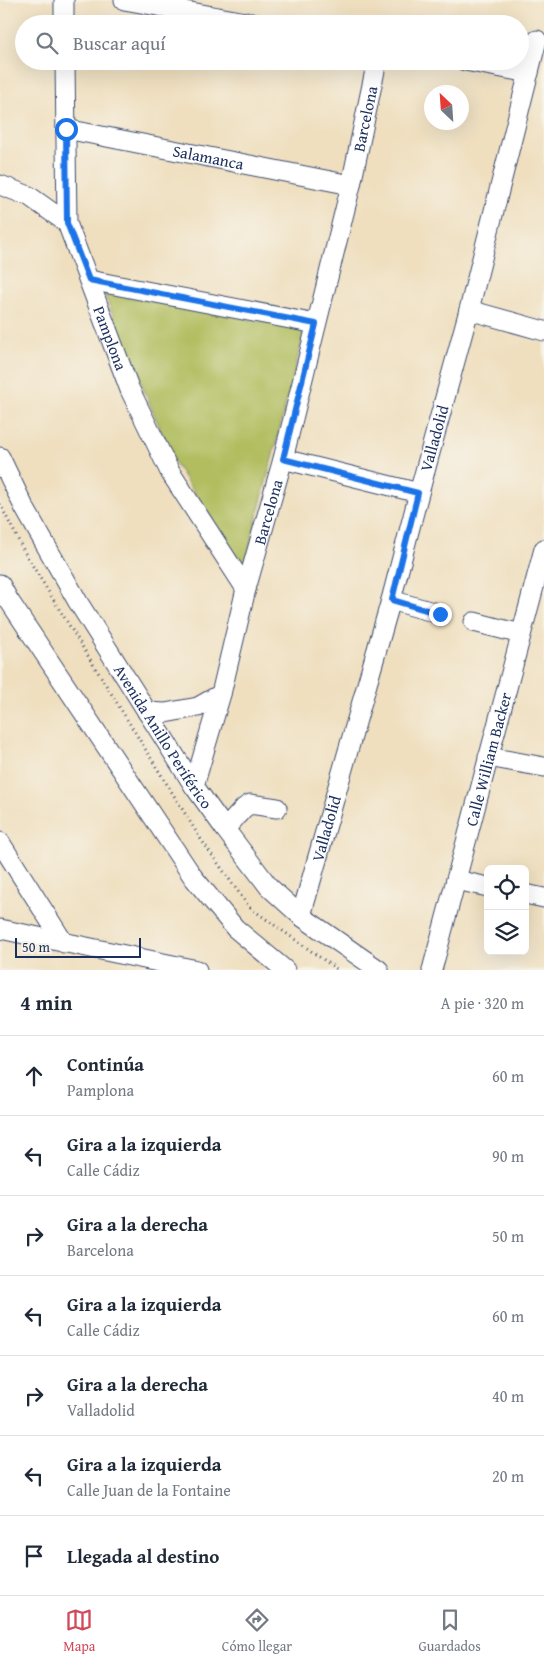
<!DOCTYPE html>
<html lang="es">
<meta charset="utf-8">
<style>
:root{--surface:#fff;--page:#f2f2f3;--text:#1f2937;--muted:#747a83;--line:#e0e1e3;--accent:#d1495b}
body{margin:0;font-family:"Gentium Book Plus",serif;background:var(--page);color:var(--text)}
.controls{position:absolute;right:15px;bottom:15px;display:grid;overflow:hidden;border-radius:8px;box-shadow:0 5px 20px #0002}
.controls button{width:45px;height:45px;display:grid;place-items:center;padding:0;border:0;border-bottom:1px solid var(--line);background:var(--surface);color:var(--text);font:25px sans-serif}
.compass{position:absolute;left:424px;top:85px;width:45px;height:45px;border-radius:50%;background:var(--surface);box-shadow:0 5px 20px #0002;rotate:335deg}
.scale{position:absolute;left:15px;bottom:12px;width:126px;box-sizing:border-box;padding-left:5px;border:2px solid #1b2f5e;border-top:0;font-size:14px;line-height:18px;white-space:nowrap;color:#1b2f5e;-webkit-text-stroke:4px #f7f3e8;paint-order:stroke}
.stop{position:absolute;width:15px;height:15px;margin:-11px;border:4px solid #1a73e8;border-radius:50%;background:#fff}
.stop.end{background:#1a73e8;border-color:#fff;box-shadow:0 1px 5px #0008}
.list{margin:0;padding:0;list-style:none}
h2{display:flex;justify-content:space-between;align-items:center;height:65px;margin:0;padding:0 20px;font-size:21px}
h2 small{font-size:16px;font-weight:400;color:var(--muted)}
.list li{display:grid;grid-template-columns:32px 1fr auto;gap:15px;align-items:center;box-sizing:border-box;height:80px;padding:0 20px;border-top:1px solid var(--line)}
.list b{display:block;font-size:19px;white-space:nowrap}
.list p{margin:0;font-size:16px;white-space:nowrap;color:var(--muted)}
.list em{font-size:16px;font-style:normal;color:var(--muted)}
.icon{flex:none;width:28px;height:28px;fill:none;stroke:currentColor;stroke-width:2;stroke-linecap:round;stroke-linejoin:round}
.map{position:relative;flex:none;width:544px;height:970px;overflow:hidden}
.search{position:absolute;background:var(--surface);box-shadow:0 5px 20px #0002;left:15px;right:15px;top:15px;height:55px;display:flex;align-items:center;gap:12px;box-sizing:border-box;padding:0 18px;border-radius:28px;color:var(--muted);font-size:19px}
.sheet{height:625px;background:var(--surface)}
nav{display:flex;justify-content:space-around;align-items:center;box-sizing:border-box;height:70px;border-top:1px solid var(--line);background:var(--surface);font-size:14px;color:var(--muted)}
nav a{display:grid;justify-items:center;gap:2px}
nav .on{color:var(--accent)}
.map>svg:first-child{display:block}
.green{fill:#b1bd5f;stroke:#66765e}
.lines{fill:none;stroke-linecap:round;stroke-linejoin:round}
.minor-casing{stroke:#3b496d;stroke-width:21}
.path{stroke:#3b496d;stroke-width:3;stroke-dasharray:1 4;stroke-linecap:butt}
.minor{stroke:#fff;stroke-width:19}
.route{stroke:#1a73e8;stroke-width:6}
.labels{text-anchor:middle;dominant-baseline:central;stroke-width:4.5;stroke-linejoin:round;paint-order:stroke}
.street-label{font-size:16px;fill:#1b2f5e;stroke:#f7f3e8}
</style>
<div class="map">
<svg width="544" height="970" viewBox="0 0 544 970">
<rect width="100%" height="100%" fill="#f7f3e8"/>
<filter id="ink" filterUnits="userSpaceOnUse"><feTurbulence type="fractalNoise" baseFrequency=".02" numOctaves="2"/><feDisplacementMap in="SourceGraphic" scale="10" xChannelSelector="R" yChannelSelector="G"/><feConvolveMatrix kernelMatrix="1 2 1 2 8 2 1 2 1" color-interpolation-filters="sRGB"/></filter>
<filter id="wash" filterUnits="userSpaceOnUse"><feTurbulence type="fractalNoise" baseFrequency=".0096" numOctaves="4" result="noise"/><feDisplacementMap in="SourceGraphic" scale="20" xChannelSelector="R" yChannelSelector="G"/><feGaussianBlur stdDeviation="1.12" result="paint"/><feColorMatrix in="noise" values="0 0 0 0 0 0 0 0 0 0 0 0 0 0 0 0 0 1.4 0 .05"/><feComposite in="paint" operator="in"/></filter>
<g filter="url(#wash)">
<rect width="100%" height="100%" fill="#efdfbf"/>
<path class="green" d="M104,293L305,329L244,568L174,462Z"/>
</g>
<g filter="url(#ink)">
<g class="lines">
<defs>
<g id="minor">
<path d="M64,0V24"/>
<path d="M124,0L257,24"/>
<path id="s1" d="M65,61L67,223L130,390L170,472L246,589"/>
<path d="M465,61L529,73"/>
<path id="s2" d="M66,129L351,185"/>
<path d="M0,185L29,196L67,223"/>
<path d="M89,280L316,324"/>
<path d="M469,310L544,331"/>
<path id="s3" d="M0,457L24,507L78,602L194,786L225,829L269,887L301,916L379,970"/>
<path d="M283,459L419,493"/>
<path d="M0,584L8,599L193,877L235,928L285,970"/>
<path d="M391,600L440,614"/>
<path d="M474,622L521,634"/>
<path d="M147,712L165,713L198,707L221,694"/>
<path d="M488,757L544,767"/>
<path id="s4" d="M194,786L221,694L246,589L283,459L351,185L377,61"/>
<path d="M225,829L244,808L250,804L277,808"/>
<path d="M0,842L64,943"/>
<path d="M456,880L488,887"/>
<path d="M525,894L544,898"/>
<path id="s5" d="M301,916L391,600L419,493L469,310L537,40"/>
<path d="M0,929L197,970"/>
<path id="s6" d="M432,970L544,549"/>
</g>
</defs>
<use href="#minor" class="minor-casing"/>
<path class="path" d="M0,504L26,555L200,838L249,907L338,970"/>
<use href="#minor" class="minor"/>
</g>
</g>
<g class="lines" filter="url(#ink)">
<path class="route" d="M66,129L67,223L89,280L316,324L283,459L418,493L392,600L440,614"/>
</g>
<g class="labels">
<g class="street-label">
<text stroke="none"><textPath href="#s4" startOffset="689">Barcelona</textPath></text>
<text stroke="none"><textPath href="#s2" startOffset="145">Salamanca</textPath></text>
<text stroke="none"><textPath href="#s1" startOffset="285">Pamplona</textPath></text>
<text stroke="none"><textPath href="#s5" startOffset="496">Valladolid</textPath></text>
<text stroke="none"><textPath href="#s4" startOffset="284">Barcelona</textPath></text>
<text stroke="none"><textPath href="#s3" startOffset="324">Avenida Anillo Periférico</textPath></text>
<text stroke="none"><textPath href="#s6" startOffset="218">Calle William Backer</textPath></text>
<text stroke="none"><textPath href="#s5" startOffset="91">Valladolid</textPath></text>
</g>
</g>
</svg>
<div class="controls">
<button><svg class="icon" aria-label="locate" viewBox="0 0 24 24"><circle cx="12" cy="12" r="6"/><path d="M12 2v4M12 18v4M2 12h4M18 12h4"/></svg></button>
<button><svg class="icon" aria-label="layers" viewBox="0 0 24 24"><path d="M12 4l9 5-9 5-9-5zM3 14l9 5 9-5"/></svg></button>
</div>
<svg class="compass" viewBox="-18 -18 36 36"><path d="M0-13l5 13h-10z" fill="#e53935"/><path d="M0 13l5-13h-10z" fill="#747a83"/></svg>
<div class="scale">50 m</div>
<div class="stop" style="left:66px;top:129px"></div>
<div class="stop end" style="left:440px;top:614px"></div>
<div class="search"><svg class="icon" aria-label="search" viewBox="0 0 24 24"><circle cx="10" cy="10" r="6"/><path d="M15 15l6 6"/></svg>Buscar aquí</div>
</div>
<section class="sheet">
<h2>4 min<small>A pie · 320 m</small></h2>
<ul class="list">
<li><svg class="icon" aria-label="ahead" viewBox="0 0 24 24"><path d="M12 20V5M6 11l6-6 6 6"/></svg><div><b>Continúa</b><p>Pamplona</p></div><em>60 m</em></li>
<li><svg class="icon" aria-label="left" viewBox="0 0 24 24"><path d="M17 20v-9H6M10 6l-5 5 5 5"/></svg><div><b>Gira a la izquierda</b><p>Calle Cádiz</p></div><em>90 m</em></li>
<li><svg class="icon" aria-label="right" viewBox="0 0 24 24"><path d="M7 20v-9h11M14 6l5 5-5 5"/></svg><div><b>Gira a la derecha</b><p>Barcelona</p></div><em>50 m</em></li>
<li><svg class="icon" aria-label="left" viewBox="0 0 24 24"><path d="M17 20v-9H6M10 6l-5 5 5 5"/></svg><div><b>Gira a la izquierda</b><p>Calle Cádiz</p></div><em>60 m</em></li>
<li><svg class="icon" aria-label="right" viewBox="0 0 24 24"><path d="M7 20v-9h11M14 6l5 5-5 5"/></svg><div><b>Gira a la derecha</b><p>Valladolid</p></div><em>40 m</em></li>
<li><svg class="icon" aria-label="left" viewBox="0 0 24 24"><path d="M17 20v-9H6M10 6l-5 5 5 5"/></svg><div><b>Gira a la izquierda</b><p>Calle Juan de la Fontaine</p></div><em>20 m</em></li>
<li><svg class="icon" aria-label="arrive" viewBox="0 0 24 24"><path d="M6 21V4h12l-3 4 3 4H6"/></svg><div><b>Llegada al destino</b></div></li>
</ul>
</section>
<nav>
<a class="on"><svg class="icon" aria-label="map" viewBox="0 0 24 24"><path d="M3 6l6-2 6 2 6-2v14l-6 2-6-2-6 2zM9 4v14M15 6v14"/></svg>Mapa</a>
<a><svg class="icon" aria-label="directions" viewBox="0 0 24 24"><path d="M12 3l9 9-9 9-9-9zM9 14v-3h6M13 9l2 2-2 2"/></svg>Cómo llegar</a>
<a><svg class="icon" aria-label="saved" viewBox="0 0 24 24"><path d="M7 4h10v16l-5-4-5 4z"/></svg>Guardados</a>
</nav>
